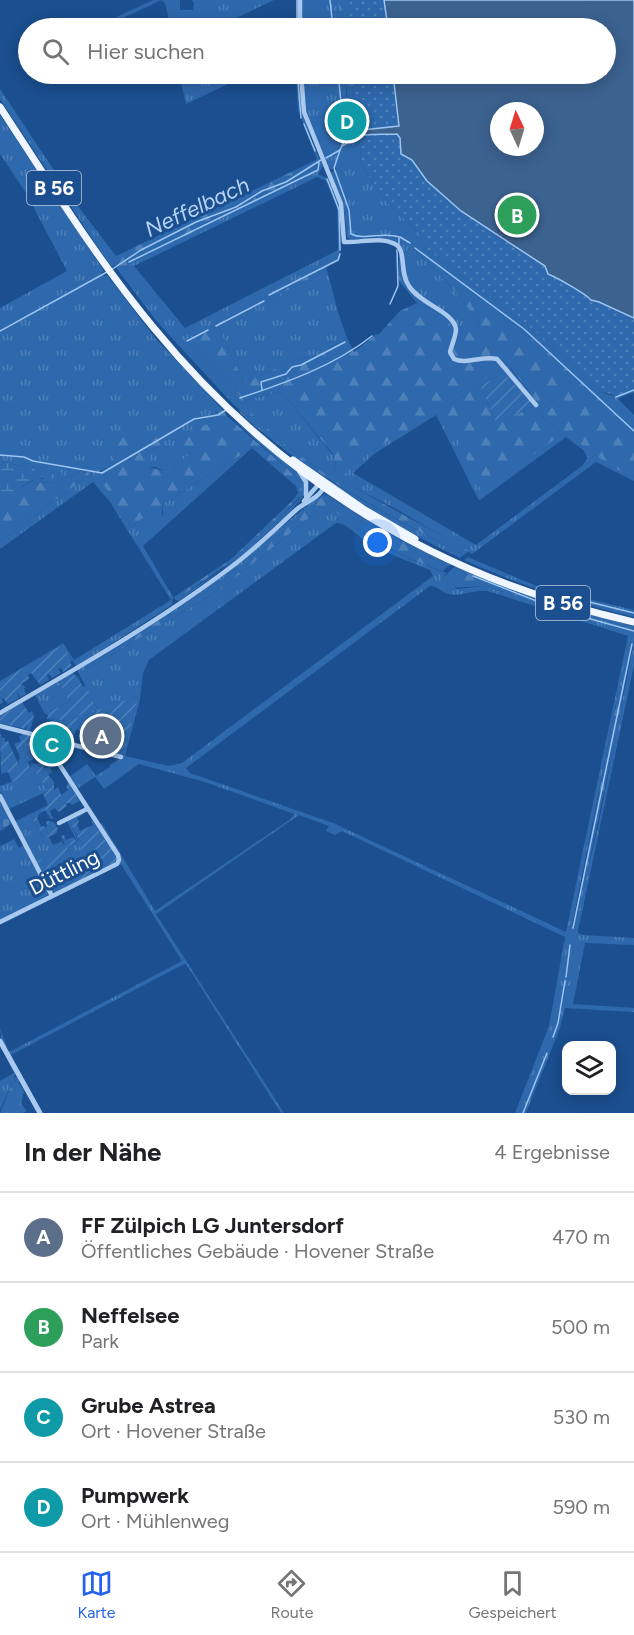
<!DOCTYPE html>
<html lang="de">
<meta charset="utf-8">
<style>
:root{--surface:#fff;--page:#f2f2f2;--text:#202124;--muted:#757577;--line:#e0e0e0;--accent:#2563eb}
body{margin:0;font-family:Figtree,sans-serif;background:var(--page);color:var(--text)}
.controls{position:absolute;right:18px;bottom:18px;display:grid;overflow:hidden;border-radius:12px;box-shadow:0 3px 15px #0003}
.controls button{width:54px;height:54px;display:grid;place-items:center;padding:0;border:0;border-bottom:2px solid var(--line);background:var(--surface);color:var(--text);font:30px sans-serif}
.compass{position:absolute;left:490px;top:102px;width:54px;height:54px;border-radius:50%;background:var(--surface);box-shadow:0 3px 15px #0003;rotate:356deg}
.you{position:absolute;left:378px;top:543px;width:21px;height:21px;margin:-15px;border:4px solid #fff;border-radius:50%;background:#1a73e8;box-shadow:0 0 0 9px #1a73e833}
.badge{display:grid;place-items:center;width:39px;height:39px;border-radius:50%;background:var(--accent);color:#fff;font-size:20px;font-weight:700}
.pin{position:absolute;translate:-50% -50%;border:3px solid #fff;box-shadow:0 2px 6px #0006}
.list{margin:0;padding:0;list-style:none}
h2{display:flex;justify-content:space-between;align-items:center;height:78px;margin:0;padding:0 24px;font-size:26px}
h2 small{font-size:20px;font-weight:400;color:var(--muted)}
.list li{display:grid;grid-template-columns:39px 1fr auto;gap:18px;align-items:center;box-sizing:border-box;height:90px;padding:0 24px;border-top:2px solid var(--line)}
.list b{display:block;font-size:22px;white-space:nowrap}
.list p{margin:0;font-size:20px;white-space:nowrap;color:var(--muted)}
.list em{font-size:20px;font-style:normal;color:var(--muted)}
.icon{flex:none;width:33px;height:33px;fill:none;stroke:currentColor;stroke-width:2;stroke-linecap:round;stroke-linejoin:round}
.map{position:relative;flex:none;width:634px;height:1113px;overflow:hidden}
.search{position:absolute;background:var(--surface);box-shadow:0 3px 15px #0003;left:18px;right:18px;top:18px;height:66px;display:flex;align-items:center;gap:15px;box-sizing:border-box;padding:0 21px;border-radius:33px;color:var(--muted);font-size:22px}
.sheet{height:438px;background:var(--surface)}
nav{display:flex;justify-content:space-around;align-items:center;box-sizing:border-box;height:84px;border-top:2px solid var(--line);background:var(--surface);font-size:16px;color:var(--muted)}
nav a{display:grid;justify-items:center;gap:3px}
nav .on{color:var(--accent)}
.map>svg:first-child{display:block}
.grass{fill:url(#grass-tufts);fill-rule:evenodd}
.forest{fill:url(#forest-firs);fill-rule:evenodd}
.wetland{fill:url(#wetland-marsh)}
.cemetery{fill:url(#cemetery-stones)}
.park{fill:url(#park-dots);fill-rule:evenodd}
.garden{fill:url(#garden-furrows);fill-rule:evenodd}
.water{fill:#3c6290;stroke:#9cc4f0;stroke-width:1.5;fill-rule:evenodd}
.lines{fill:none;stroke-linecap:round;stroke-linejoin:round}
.stream{stroke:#9cc4f0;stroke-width:1.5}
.minor{stroke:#a9c9ee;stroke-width:4.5}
.tertiary{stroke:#a9c9ee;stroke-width:5}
.primary{stroke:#f0f6ff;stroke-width:7}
.labels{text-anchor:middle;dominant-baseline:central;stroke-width:6;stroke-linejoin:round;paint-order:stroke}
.shield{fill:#1b4f8f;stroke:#bbcadd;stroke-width:1.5}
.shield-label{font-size:20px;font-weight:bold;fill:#fff}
.street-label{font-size:21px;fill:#fff;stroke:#1b4f8f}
.water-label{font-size:22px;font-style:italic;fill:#b5d3f5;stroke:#1b4f8f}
</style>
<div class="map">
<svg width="634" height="1113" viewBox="0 0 634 1113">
<defs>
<pattern id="grass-tufts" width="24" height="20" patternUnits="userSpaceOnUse" patternTransform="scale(1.5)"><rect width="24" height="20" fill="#2e69ad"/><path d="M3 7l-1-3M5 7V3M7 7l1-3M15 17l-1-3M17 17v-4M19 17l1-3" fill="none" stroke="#4d80b9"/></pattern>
<pattern id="forest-firs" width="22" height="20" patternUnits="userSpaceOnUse" patternTransform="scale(1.5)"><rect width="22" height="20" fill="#2e69ad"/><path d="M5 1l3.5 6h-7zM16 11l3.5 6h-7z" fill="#4d80b9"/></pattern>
<pattern id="wetland-marsh" width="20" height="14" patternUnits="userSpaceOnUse" patternTransform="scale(1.5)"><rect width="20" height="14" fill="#2e69ad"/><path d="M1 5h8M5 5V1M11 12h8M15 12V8" fill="none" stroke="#4d80b9"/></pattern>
<pattern id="cemetery-stones" width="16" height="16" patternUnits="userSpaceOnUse" patternTransform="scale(1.5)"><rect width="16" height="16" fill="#2e69ad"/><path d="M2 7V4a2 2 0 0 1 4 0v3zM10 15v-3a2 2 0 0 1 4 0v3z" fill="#4d80b9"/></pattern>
<pattern id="park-dots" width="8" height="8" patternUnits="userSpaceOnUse" patternTransform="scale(1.5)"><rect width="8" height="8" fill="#2e69ad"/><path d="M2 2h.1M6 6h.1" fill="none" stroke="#4d80b9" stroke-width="1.8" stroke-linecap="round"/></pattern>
<pattern id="garden-furrows" width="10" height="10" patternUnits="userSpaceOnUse" patternTransform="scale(1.5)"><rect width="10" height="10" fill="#2e69ad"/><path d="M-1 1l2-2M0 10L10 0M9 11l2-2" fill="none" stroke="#4d80b9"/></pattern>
</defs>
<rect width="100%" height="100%" fill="#1b4f8f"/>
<g class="grass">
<path d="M153,0H180V10H193L194,3L192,0H274L215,28H171L165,3L161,0L102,28H93Z"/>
<path d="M301,0H338L340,28H301Z"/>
<path d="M179,74H183L185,83L205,74H249L186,104Z"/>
<path d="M296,74H300C300,108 308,135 323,166L318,174L329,179L341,209L340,260L186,340L220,375L236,386L241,401L233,404L158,323L117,269L124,267L318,167L314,161L317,159L298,110ZM317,177L326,181L337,208L338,250L185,328L134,266Z"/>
<path d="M302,74H345L347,103L354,105L351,74H373L356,98L358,132H351L344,143L359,136L362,166L383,198L418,232L427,249L540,335L601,392L619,398L618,399L634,415V434L534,341L424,257L416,247L414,249L455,291L480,324L477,328L452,329L447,318L417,303L399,281V251L396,246L377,237L351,240L347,237L344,211L330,175L333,171L337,170L335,167L332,170L326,165L305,115Z"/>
<path d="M0,89L77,205L116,256L112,258L115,265L112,267L101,252L0,99Z"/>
<path d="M0,115L104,271L101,273L104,276L107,275L156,339L223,410L211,414L217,420L177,443L192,453L167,473L156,467H149V453L162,444L116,447L115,463L99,472L131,527L143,518L163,515V504L252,448L143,546L173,597H180L222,570L280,518L300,498L301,481L227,414L300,475L304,483V495L289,513L243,555L179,601L176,600L173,597L172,605L85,661L76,666L62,644L0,681L63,643L74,660L171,600L110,502L93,482L0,549V542L91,473L82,471L57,482L29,483L37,478L43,479L48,475H42L32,467C21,468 11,462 0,462V308L67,271L26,193L0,154Z"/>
<path d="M327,270L338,312L347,338L321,353L293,361L244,383L218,326Z"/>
<path d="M501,358L550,417L598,456L634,477V481L596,462L472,554L398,510L338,479L366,455L428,416L426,411ZM503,371L546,420L562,434L449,404L498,376ZM436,415L478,499L480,500L566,437L583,450L588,458L582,466L476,545L353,473L374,454Z"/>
<path d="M277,392L286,397L335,458L336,469L328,476L283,443L241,404L248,400Z"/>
<path d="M238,409C267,432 295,458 326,478C370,506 418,531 464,555L460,558C391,525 327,484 267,436C259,429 242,417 238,409Z"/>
<path d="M325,494L397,538L451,565L447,567L324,496L234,572L87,667L88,669L223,588L320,509L330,508L376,543L417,562L447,573L442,578L457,589L485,586L523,598L454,567L456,566L547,602L634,626V665L578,931V933L583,935L634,938V945L585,943L573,1004L634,1008V1012L565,1008L560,1028L526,1113H515L549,1026L565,937L342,831L335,835L326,831L329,826L299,815L156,914L284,1113H281L186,964H184L11,1055L42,1113L2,1043L0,1028L8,1051H11L182,961L121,864L0,925V924L120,862L100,824L102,823L155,911L292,818L294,814L205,782L139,764L104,789L95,777L77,789L69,777L87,764L96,776L110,767V765L120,759L124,753L138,698L137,696L63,725L60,738L43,734V733L49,734L53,718L62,721L97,708L77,670L223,576L310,503ZM336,523C346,523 356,534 364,540C385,553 408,561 430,570L433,576L182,763L169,766L125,756L140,699L143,673L149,660ZM430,586C438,586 441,592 448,594C461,597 475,589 488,591L628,636L566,932L333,823L190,773L186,768ZM634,641L600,817L575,927L572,926L621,679Z"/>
<path d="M468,557L536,586L634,610V617C576,603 519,585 464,560Z"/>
<path d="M59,681L69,702L45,714L35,695Z"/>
<path d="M99,717L113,720L110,732L100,728L97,741L93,740Z"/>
<path d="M35,737L40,739L32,743L35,748L43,743L49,753L19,765L18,760L20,759L19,754L24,749L23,746Z"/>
<path d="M36,773L48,791L9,809L0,791V786Z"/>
<path d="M30,814L43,838L55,831L57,833L49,837L53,845L62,841L63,844H65L56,849L55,853L37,862L47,884L60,878L66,888L116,862L117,859L94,823L116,854L118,860L117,862L57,892L52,893L14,822Z"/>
<path d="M76,817L77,818L70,822L88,864L78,869L67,847L77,842L67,821Z"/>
<path d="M14,839L19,848L24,845L48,894L46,898L0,921V846Z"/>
<path d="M0,1044L16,1073L13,1078L18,1077L19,1084L15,1082L17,1079L13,1081L0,1110V1081L14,1073Z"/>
</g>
<g class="forest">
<path d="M338,0H384L388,28H340Z"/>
<path d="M345,74H351L354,105L348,103Z"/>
<path d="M314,161L318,170L124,267L117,269L112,258L114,257Z"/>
<path d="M415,246L425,257L534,341L574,375L634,434V477C612,470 564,433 548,415C532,397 518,375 501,358L495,361L494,374L426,411L429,416L366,455L339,479L469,551L464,555C418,531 371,506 327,478C294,457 262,430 233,404L241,401L236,386L220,375L186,340L326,267L327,270L218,326L244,383L293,361L321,353L347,338L354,352L376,334L378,335L400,311L417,303L447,318L453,329L477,327L480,324L455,291L414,249ZM277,392L286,397L332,453L335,458L336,469L328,476L283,443L242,404L248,400Z"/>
<path d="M480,386L497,424L534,406L546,420L562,434L482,492L446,414L449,404Z"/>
<path d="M223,410L227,416L301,481L302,494L280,518L241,555L180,597H174L230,560L293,500L298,493L296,486L252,448L163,504L161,521L156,525L149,524L143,518L131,527L97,474L115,463L116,447L129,429L162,438V444L149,453V467L167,472L192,453L176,443L175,439L216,420L210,413H216Z"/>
<path d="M82,471L91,473L0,542V501L3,502L13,492L29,483L57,482Z"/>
<path d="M324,496L447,567L443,571C397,556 368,538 330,508L320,509L223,588L88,669L87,667L234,572L274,535Z"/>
<path d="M454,567L523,597V599L485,586L447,588L442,583V579Z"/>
<path d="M633,638L617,729L576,926L573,927L621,679L627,649Z"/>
<path d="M16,1079L15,1082H18L24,1091L21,1104L27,1111L22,1113H0L13,1081Z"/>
</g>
<path class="wetland" d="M0,462C11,462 20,468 32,467L42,475H48L49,471L60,470L62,474L61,477C52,481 44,476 36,479C24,483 12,494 3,503L0,501Z"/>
<path class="cemetery" d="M0,802L12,823L0,831Z"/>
<path class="park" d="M348,0H634V392L617,399L611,394L601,392L540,335L427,249L418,232L383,198L362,166L353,74H606V28H350ZM499,111H535V147H499Z"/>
<g class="garden">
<path d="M503,371L534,406L497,424L480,386L498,376Z"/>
<path d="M63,644L72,661L70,662L72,666L63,672L61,668L58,669L61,673L52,678L49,674L47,675L49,680L40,685L31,673L28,675L29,679L21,684L26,687L24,689L26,694L20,697L16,690L19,698L8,704L3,698L2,699L3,702L0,704V681Z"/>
<path d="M73,672L74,675L77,676L83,687L86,686L97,709L62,721L53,718L52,720L47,719L48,715L45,714L69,702L59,681Z"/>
<path d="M137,696L138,698L124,753L121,755L115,753L118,741L114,740L111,752L105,750L113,721L100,717L94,737L90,736V739L82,737L83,732L78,730L77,728L71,741L60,738L66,722Z"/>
<path d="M22,702L29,713L32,711L34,715L30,731L26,730L27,724L25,729L0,723V716Z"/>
<path d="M0,733L2,738H5V742L8,741L19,765L28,762L30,767L32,766L31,764L42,763L44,768L51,765L49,762H52L54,765L50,768L52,772L48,775L54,782V790L58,787L61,795L68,790L66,787L68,782L80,801L72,805L70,803H66L67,806L59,812L55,808L50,811L53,819L50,818L45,810L39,814L37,818L41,826L47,827L46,821L54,822L58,829L57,832L44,839L30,814L48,805L43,794L48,791L36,773L12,782L8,772L1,774Z"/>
<path d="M23,734L35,737L23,746L24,749L19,754L14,744L21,741L19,737Z"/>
<path d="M82,813L83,815L77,818L79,822L77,824L80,831L93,825L91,818L117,859L114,863L65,888L60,878L47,884L36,862L54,853L56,849L65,844L61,836L64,835L66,840L73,837L77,842L79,841L70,822ZM77,842L88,864L78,869L67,847Z"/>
</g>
<path class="water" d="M384,0H634V318L599,302L591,300C586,294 556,277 548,274L545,266L461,211L427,181L412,160L401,154L400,138L397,134C384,135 366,133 354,137C349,139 348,144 342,146L345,139L344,132L399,126L393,74H606V28H388ZM499,111H535V147H499Z"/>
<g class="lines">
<g class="stream">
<path d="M297,0V28"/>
<path d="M330,0L333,28"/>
<path d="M298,74V76"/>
<path d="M298,81L301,118"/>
<path d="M304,124L315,151"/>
<path d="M340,150L334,168L349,210L351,234C365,241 383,231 399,237V244"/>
<path d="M326,158L340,150L345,139L338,74"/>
<path d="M327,179L339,210L340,250"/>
<path d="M400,237L410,243"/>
<path d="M415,248L524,329L634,431"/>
<path d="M129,262L318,170L319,162"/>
<path d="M111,270L141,250L196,222L236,207L262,191L286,182L321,160"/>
<path d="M269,295L338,260L340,254"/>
<path d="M390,304L398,286L397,250"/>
<path d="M216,326L264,301"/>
<path d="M0,331L107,272"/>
<path d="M187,341L208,330"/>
<path d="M262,390L261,382L286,374L292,367L301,365L345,342"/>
<path d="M616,397L634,390"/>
<path d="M240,398C285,383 334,366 372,336"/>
<path d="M0,455L24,457L33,461L102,473L194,419L218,415L226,410"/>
<path d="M473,576L562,611L634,631"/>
<path d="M553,593L634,613"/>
<path d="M573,928L632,644"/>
<path d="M566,977L570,945"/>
<path d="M553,1037L558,1023L565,981"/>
<path d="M523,1113L547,1053"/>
</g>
<g class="minor">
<path d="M300,0V28"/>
<path d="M301,74L304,112L341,204L344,242C360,243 380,236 395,244C407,250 399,273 409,286C420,304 454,312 456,329C456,336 452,344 450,352L454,359C467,365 483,355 497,359L536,405"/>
<path d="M299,471L306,482V496"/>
<path d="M0,713C77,668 160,621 231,567C254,550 275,529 296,510C306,501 323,497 325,483L318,485L304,501"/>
<path d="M0,726L121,757"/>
<path d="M0,796L52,896"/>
<path d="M59,823L87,809"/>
<path d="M0,922L117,864L119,860L118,855L41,736"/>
</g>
<path class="tertiary" d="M0,1041L40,1113"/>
<g class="primary">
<path d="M0,107C49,182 96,258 153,327C279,481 440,579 634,622"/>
<path d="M293,460L365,510L415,539"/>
</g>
</g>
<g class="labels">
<g class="shield">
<rect x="27" y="171" width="54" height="34" rx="4.5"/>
<rect x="536" y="586" width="54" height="34" rx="4.5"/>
</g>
<g class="shield-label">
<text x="54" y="188">B 56</text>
<text x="563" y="603">B 56</text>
</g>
<g class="street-label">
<text transform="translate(64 872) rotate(-27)">Düttling</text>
</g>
<g class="water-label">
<text transform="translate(197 207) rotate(-25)">Neffelbach</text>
</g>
</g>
</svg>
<div class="controls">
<button><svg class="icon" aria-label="layers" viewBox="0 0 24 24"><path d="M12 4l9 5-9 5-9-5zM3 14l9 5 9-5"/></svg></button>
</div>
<svg class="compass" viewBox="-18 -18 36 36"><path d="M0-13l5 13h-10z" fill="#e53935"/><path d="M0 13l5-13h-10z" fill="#757577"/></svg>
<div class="you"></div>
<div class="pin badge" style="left:102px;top:736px;background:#5c6f8a">A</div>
<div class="pin badge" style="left:517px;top:215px;background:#2e9e5b">B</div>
<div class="pin badge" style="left:52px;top:744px;background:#0f9aa8">C</div>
<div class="pin badge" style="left:347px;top:121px;background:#0f9aa8">D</div>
<div class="search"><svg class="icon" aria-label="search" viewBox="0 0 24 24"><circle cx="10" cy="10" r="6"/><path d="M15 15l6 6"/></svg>Hier suchen</div>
</div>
<section class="sheet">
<h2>In der Nähe<small>4 Ergebnisse</small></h2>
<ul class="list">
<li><span class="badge" style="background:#5c6f8a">A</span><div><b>FF Zülpich LG Juntersdorf</b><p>Öffentliches Gebäude · Hovener Straße</p></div><em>470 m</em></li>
<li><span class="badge" style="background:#2e9e5b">B</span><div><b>Neffelsee</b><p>Park</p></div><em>500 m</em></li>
<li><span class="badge" style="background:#0f9aa8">C</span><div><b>Grube Astrea</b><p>Ort · Hovener Straße</p></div><em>530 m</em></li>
<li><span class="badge" style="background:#0f9aa8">D</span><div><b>Pumpwerk</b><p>Ort · Mühlenweg</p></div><em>590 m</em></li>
</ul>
</section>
<nav>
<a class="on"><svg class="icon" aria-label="map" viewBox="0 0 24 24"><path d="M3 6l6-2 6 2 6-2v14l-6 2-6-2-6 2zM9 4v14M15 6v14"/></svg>Karte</a>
<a><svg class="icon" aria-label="directions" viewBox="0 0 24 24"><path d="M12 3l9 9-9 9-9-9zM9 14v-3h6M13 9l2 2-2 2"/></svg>Route</a>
<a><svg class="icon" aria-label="saved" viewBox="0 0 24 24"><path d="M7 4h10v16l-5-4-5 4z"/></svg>Gespeichert</a>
</nav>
